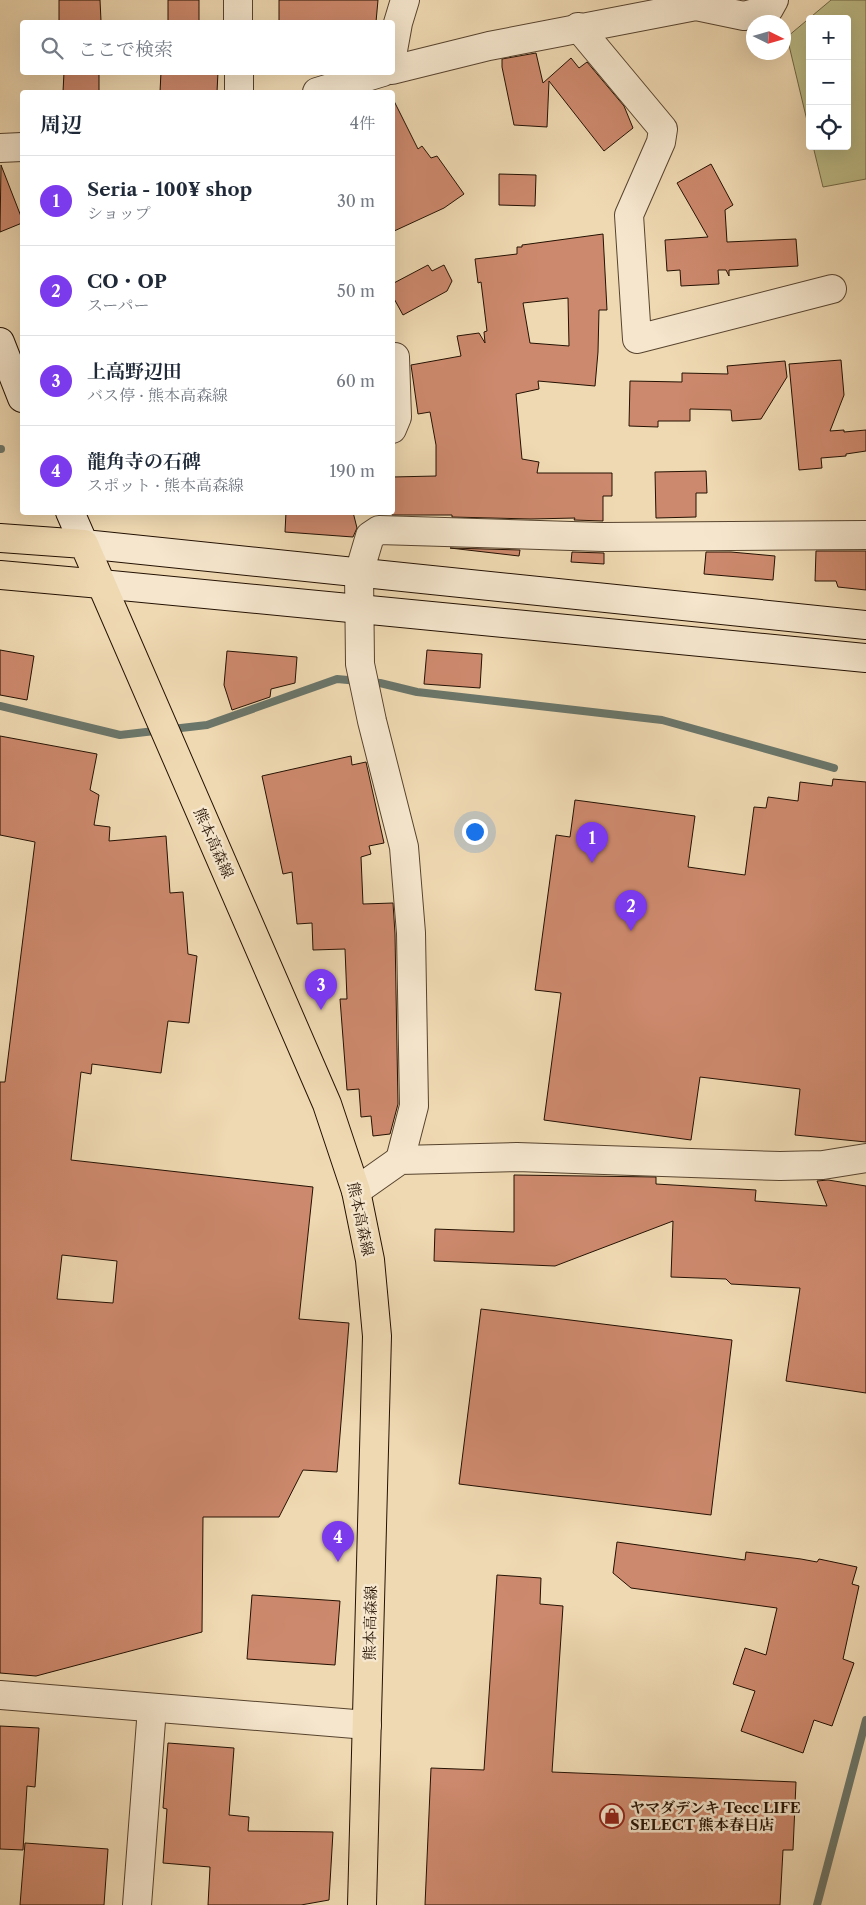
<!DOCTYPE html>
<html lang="ja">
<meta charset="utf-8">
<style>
:root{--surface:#fff;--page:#f6f6f7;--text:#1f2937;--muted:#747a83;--line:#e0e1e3;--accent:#7c3aed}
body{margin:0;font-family:"Libre Caslon Text","Noto Serif JP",serif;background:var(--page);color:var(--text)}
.controls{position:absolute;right:15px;top:15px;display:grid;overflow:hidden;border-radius:5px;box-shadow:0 5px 20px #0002}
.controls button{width:45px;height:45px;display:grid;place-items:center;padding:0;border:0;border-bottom:1px solid var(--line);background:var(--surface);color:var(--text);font:25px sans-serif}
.compass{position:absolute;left:746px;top:15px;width:45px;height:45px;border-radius:50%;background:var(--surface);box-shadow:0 5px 20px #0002;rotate:95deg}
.you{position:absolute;left:474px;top:831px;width:18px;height:18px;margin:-12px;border:4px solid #fff;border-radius:50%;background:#1a73e8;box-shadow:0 0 0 8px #1a73e833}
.badge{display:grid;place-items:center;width:32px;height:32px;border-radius:50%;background:var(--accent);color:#fff;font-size:16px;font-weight:700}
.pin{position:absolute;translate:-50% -41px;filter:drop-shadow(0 1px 2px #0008)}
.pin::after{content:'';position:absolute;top:26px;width:18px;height:15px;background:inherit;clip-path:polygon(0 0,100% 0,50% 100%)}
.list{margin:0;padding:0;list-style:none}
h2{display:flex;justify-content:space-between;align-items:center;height:65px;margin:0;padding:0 20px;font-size:21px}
h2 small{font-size:16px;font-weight:400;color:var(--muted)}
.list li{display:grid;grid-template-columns:32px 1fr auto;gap:15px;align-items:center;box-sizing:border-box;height:90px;padding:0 20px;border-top:1px solid var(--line)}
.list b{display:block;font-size:19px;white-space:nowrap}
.list p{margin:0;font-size:16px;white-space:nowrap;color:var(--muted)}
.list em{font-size:16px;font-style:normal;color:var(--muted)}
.icon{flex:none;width:28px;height:28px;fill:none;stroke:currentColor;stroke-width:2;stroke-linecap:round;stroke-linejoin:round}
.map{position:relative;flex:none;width:866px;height:1905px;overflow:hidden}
.search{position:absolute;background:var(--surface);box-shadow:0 5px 20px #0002;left:20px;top:20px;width:375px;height:55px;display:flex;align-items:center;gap:12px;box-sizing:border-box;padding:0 18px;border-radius:5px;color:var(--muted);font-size:19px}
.panel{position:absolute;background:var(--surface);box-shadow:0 5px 20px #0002;left:20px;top:90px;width:375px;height:425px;border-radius:5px}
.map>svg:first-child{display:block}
.green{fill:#bebe89;stroke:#716846}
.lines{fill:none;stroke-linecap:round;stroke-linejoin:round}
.stream{stroke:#6b766a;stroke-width:8}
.building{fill:#cd896d;stroke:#241102;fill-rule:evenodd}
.street-casing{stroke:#57432e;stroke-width:30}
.secondary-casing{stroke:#241102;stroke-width:30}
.primary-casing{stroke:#241102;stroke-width:30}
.street{stroke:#f5e6cd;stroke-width:28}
.secondary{stroke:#f5e6cd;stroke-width:28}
.primary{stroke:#efd9b2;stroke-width:28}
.labels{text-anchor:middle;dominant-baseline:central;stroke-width:5;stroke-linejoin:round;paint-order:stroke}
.street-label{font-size:15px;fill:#241102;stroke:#f5e6cd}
.poi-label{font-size:15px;font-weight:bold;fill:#241102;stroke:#f5e6cd;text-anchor:start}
</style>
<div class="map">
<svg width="866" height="1905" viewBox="0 0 866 1905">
<rect width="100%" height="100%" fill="#efd9b2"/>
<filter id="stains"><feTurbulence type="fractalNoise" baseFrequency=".004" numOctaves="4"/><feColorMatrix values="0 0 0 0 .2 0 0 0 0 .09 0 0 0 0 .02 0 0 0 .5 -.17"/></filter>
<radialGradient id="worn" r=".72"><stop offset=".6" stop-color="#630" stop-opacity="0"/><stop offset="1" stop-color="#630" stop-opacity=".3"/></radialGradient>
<path class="green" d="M831,0H866V179L823,187L813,146H847V19H810V133L787,37Z"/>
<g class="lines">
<g class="stream">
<path d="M0,449H1"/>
<path d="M0,706L120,735L207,725L337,679L380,683L417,692L662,720L834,768"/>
<path d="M817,1905L866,1720"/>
</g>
</g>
<g class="building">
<path d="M59,0H100L101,21L59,22Z"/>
<rect x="168" y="0" width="31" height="22"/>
<path d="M279,0H378L376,22H279Z"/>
<path d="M536,53L543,83L571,58L579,68L587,62L624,106L633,128L604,151L549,81L547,127L514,125L502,67V59Z"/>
<path d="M64,72H99V92H63Z"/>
<path d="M161,72H218L217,92H160Z"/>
<path d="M392,97L418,149L422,146L431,158L437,156L464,194L444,208L392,232Z"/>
<path d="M711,164L733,205L725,210L727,242L796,239L798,266L729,270V276L726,270H718L719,284L681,286L680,270L667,271L665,240L708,237L677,183Z"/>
<path d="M1,165L22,219V223L0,232Z"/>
<path d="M499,174L536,175L535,206L499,205Z"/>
<path d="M603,234L607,310H599L598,352L595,386L538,381L539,389L516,394L522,459L539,462L537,473H612V496H603V521L574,520L575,518L531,519L452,517V515H392V477L436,476V445L430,412L418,414L411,365L461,356L457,336L479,333L485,343L484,332L487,331L481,282L478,283L475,259L517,254V247H522V245ZM568,298L569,346L530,343L523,303Z"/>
<path d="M428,265L432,271L444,265L452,281L447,291L403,315L392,295V284Z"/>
<path d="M841,360L844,395L830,431L844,430V432L866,430V451L846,454V456L821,458L822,468L799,470L789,364Z"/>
<path d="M785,361L787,377L761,419L732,421L731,410L690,409V421H658V427L629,426L630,381L682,382V373L728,374L727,366Z"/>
<path d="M706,471L707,493H696V517L656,518L655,472Z"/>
<path d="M286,512H353L357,528L353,537L285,532Z"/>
<path d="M450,548L520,550L519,556Z"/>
<path d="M816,551H866V590L838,587L836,581H815Z"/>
<path d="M572,552L604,553V564L571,562Z"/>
<path d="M706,552H731L775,556L773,580L704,574Z"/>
<path d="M0,650L34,656L27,700L0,695Z"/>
<path d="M427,650L482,654L480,688L424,684Z"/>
<path d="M227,651L297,657L295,683L271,689L270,697L232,710L224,685Z"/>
<path d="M0,736L97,754L90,790L99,795L94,825L110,827L109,841L166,836L170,893L183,892L188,954L197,956L189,1023L168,1021L161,1073L92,1064L91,1074L81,1072L71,1160L313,1187L299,1319L349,1323L337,1472L303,1470L279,1517H203L202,1632L36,1676L0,1673V1082H5L35,842L0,835ZM62,1255L117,1261L113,1303L57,1299Z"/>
<path d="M351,756L352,765L366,762L384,843L369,846L371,854L361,857L363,904L393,903L395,934L398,1104L390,1134L373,1136L371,1116L361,1117L359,1089L347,1090L340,999H347L345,949L313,950L312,923L297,924L292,872L283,874L262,776Z"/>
<path d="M833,779L866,782V1142L795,1135L800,1089L700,1077L691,1140L544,1120L561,993L535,990L556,835L570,837L575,800L695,816L688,867L745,875L754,807L766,808L768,797L798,801L800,782L832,786Z"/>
<path d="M514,1175L656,1177V1184L756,1190L755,1201L827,1206L817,1181L828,1180L866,1186V1393L786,1381L800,1288L731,1284L726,1279L671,1277L673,1221L555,1266L434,1261L435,1229L514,1232Z"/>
<path d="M481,1309L732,1340L711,1515L459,1484Z"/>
<path d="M617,1542L745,1560L746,1552L801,1559L817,1562L819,1559L857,1567L852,1584L859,1586L843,1659L854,1663L832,1726L814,1720L803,1753L741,1731L755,1691L733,1684L745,1648L766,1655L777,1608L631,1588L613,1573Z"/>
<path d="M497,1575L541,1578L540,1604L563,1606L552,1772L796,1782L793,1850H783L780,1905H425L431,1768L484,1770Z"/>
<path d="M252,1595L340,1601L335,1665L247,1659Z"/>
<path d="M0,1726L39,1728L35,1787L27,1786L23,1850L0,1849Z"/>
<path d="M168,1743L234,1748L229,1815L249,1817L248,1831L333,1832L329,1900L301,1905H208L210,1867L163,1863L167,1809L163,1808Z"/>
<path d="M25,1843L108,1849L104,1905H20Z"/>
</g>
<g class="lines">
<defs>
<g id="street">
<path d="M238,0V22"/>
<path d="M578,27L663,129L661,142L629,215L637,339L832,289"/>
<path d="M392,56L398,23L405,0"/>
<path d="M392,70L489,46L696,6L744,16L769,9L774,0"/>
<path d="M239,72V92"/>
<path d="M317,92L383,72"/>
<path d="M0,148L22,147"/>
<path d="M392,429L397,417L395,357"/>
<path d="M400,1160L414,1106L411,933L404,847L372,721L360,664L359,573L370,536L379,530L603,537L866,535"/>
<path d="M356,1191L400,1160L517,1157L780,1166L823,1165L866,1158"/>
<path d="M0,1695L367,1725"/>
<path d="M137,1905L152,1708"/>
</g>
<g id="secondary">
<path d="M0,342L22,398"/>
<path d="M70,512L84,544L866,625"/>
<path d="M101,584L866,658"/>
</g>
<g id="primary">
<path d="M0,538L84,544L327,1104L356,1191L370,1260L377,1336L362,1905"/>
<path d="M0,575L101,584"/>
</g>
</defs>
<use href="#street" class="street-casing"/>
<use href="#secondary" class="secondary-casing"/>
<use href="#primary" class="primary-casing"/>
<use href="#street" class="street"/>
<use href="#secondary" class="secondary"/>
<use href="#primary" class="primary"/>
</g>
<defs>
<symbol id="shop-ring" viewBox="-11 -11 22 22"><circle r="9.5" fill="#f5e6cd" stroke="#8f2418" stroke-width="1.5"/><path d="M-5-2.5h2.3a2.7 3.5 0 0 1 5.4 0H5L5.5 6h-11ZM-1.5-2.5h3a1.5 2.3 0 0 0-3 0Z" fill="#8f2418"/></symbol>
</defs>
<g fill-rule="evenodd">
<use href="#shop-ring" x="598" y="1802" width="28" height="28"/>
</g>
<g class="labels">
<g class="street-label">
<text transform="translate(214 843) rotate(66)">熊本高森線</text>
<text transform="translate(361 1219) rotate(78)">熊本高森線</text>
<text transform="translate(370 1623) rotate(-89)">熊本高森線</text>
</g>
<g class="poi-label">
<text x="630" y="1807">ヤマダデンキ Tecc LIFE<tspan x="630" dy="17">SELECT 熊本春日店</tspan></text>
</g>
</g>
<rect width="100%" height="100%" filter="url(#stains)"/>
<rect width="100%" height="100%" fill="url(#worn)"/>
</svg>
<div class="controls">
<button>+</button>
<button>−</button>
<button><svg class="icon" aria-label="locate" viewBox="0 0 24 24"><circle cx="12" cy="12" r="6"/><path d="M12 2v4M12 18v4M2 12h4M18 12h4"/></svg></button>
</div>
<svg class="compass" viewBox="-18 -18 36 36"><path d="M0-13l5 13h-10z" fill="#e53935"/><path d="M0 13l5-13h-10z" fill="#747a83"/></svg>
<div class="you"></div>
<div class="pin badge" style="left:592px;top:863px">1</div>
<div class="pin badge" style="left:631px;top:931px">2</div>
<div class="pin badge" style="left:321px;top:1010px">3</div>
<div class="pin badge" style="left:338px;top:1562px">4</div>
<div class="search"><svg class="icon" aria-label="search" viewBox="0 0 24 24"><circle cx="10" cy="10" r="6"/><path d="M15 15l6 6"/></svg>ここで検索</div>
<section class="panel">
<h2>周辺<small>4件</small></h2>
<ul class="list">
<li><span class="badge">1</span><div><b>Seria - 100¥ shop</b><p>ショップ</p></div><em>30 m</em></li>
<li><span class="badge">2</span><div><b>CO・OP</b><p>スーパー</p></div><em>50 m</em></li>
<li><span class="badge">3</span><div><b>上高野辺田</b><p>バス停 · 熊本高森線</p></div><em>60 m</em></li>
<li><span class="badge">4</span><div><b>龍角寺の石碑</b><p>スポット · 熊本高森線</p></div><em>190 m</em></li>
</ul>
</section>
</div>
